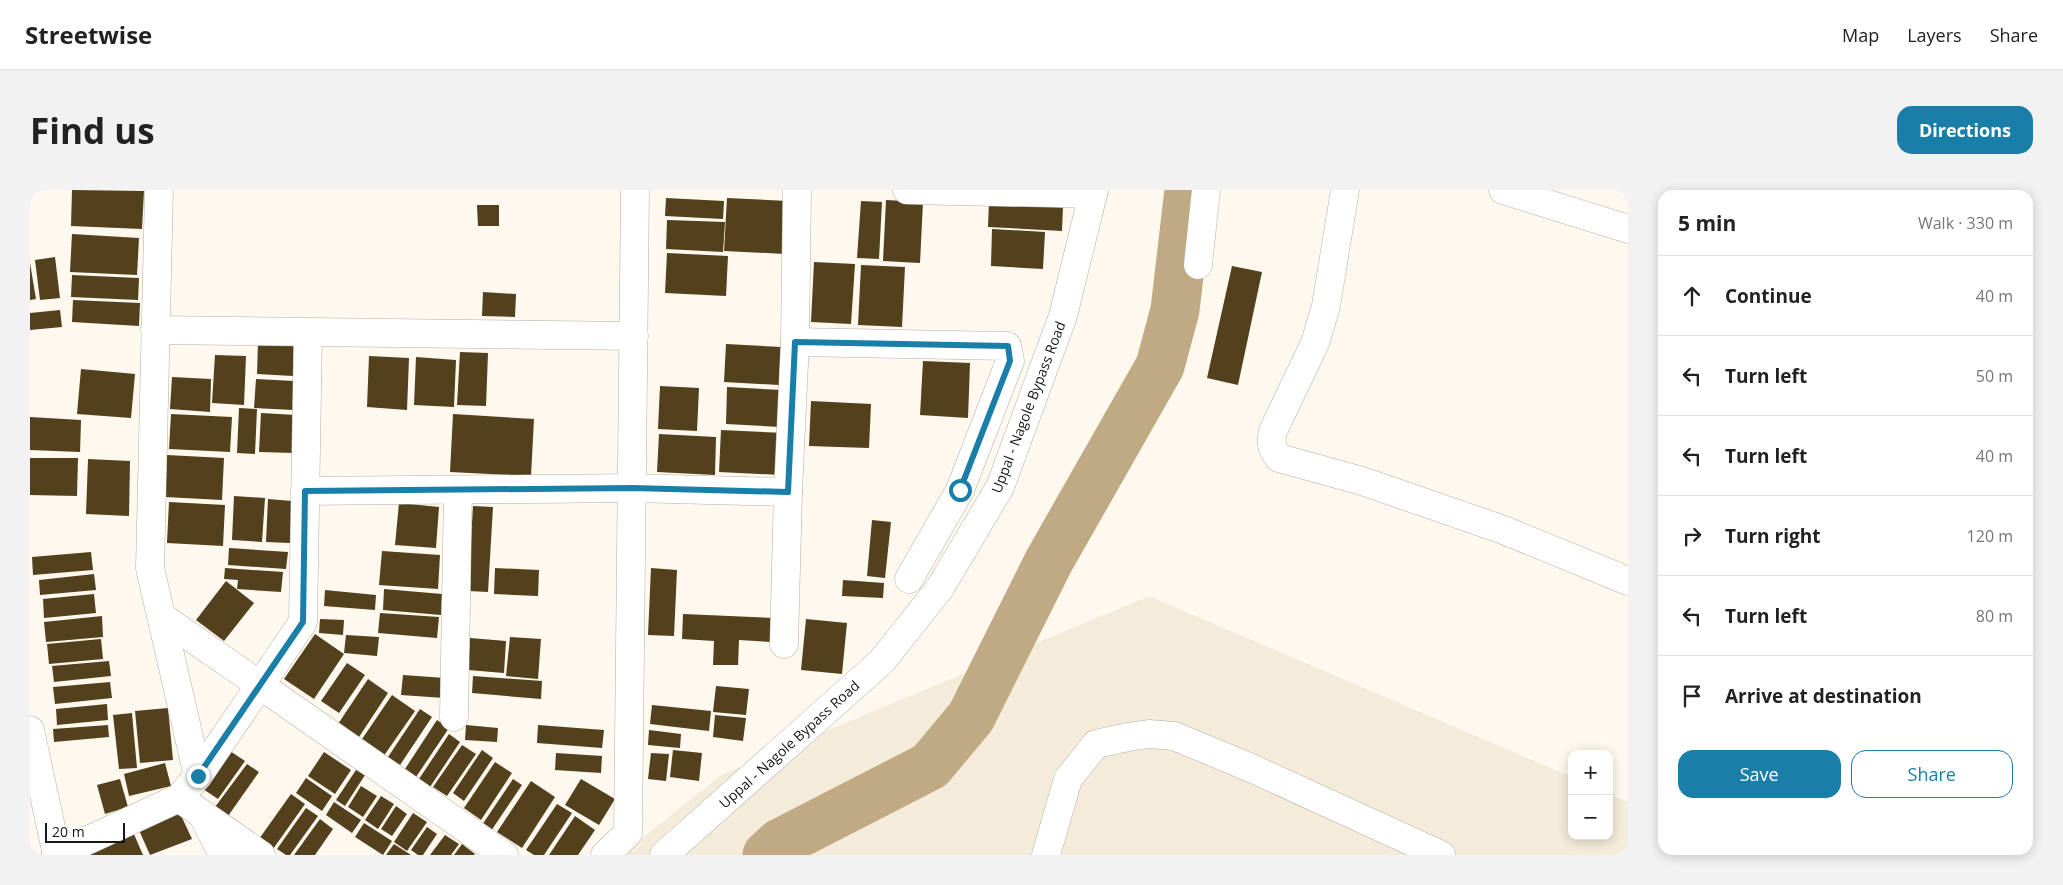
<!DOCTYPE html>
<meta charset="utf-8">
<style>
:root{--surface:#fff;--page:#f2f2f2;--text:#222;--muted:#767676;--line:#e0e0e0;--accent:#197fa9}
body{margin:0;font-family:"Open Sans",sans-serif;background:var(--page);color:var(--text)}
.controls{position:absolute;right:15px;bottom:15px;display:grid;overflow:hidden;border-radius:10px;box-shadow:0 2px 12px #0003}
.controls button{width:45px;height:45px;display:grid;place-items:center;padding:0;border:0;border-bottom:1px solid var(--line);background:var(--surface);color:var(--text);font:25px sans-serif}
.scale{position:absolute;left:15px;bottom:12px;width:80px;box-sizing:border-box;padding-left:5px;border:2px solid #191714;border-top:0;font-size:14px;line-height:18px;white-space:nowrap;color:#191714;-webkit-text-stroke:4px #fff;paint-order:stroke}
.stop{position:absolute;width:15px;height:15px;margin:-11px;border:4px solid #197fa9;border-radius:50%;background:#fff}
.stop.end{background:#197fa9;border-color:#fff;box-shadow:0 1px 5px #0008}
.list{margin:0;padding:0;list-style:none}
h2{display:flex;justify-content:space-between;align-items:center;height:65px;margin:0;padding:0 20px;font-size:21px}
h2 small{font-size:16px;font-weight:400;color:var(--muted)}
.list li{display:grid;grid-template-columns:32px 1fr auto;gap:15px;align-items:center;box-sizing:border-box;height:80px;padding:0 20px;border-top:1px solid var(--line)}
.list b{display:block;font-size:19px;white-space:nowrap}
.list em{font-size:16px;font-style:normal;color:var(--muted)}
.actions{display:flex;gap:10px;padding:15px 20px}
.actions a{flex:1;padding:11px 0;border:1px solid var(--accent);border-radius:15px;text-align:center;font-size:18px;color:var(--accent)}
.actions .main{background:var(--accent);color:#fff}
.icon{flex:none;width:28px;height:28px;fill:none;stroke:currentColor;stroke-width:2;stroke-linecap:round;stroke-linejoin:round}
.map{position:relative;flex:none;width:1598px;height:665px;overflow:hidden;border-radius:15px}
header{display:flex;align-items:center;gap:30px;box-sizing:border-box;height:70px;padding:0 25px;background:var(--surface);border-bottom:1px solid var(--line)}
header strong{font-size:24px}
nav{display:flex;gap:28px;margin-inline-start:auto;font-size:18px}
.intro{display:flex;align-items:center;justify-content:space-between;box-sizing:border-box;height:120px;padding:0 30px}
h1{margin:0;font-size:35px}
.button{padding:12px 22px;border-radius:15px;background:var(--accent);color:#fff;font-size:18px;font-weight:700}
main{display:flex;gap:30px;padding:0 30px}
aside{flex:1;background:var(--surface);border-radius:15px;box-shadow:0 2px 12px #0003}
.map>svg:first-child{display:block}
.built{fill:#f4ebda}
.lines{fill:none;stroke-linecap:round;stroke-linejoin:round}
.river{stroke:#bfaa83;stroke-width:49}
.building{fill:#53401c}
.minor-casing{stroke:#b4afa5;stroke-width:29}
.minor{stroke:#fff;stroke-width:28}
.route{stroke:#197fa9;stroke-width:6}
.labels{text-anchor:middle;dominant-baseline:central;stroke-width:5;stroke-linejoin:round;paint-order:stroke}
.street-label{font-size:14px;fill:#191714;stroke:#fff}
</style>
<header>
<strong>Streetwise</strong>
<nav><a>Map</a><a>Layers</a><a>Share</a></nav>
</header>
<div class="intro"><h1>Find us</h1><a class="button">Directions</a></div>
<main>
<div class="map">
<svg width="1598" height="665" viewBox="0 0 1598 665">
<rect width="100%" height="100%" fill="#fef8ee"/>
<path class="built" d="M1119,406L1542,587V646H1579V604L1598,612V665H591L691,585Z"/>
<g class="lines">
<path class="river" d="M737,665L750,653L900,576L941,527L1019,371L1130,176L1145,120L1159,0"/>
</g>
<g class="building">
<path d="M42,0L114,1L112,39L41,36Z"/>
<path d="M636,8L694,11L693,29L635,26Z"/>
<path d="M697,8L758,11L755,64L694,61Z"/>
<path d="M856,10L893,12L890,73L853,71Z"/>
<path d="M831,11L852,12L849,69L827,68Z"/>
<path d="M959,11L1033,15L1032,41L958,37Z"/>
<path d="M447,15H469V36H448Z"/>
<path d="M637,30L695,32L693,62L636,59Z"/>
<path d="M962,39L1015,42L1013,79L961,76Z"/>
<path d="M42,44L109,48L107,85L40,82Z"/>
<path d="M637,63L698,66L696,106L635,103Z"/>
<path d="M25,67L30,108L10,110L5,70Z"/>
<path d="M784,72L825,74L821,134L781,132Z"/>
<path d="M0,73L6,109L0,110Z"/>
<path d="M831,75L875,77L872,137L828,135Z"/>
<path d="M1202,76L1232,82L1208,195L1177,188Z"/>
<path d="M42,85L109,88L108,110L41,107Z"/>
<path d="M453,102L486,104L485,127L452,126Z"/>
<path d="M43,110L110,113L109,136L42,132Z"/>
<path d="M30,120L32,137L0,140V123Z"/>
<path d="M228,152L265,153L263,186L227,184Z"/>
<path d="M696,154L751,157L749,195L694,192Z"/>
<path d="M430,162L458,163L456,216L427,215Z"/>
<path d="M185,165L216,166L214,215L182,213Z"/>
<path d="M339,166L379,168L377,220L337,217Z"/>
<path d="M386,167L426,170L424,217L384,215Z"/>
<path d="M893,171L940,173L938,228L890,225Z"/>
<path d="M51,179L105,184L101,228L47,224Z"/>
<path d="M142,187L181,189L180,222L140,219Z"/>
<path d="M226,189L264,191L263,220L224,218Z"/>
<path d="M630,196L669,198L667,241L628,239Z"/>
<path d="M697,197L752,200L750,237L696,234Z"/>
<path d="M781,211L841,214L839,258L779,256Z"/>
<path d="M209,218L227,219L225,264L207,263Z"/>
<path d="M231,223L266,225L264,263L229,262Z"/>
<path d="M141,224L202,227L200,262L139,259Z"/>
<path d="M423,224L504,229L501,286L420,282Z"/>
<path d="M0,227L51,230L50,262L0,260Z"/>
<path d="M691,240L755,243L752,285L689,282Z"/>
<path d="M629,244L686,247L685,285L627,282Z"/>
<path d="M137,265L194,268L192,310L135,307Z"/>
<path d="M0,268H48L47,306L0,305Z"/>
<path d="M58,269L100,271L99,326L56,324Z"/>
<path d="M204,306L235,308L232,352L202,350Z"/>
<path d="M238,309L262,311L260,353L236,352Z"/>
<path d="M139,312L195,315L193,356L137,353Z"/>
<path d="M369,313L409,317L406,358L365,355Z"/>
<path d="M443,316L463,317L458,402L438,401Z"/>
<path d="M842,330L861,332L855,388L837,386Z"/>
<path d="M199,358L258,362L256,379L198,375Z"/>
<path d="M352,361L410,365L408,399L349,395Z"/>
<path d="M61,362L63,380L3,385L2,367Z"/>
<path d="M195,378L253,382L251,402L207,399L208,390L194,389Z"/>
<path d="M465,378L509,380L508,406L464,404Z"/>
<path d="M621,378L647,380L644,446L618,445Z"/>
<path d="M64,384L66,400L10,405L9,390Z"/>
<path d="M813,390L854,393L853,408L812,406Z"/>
<path d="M196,391L224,413L194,451L166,430Z"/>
<path d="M354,399L412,404L411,425L353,420Z"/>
<path d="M295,400L346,405L345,420L294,416Z"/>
<path d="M64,404L66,423L14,428L13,409Z"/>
<path d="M350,423L409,427L407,448L348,443Z"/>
<path d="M653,424L744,428L742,452L709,450L708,475H683L684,451L652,449Z"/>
<path d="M72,426L73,447L16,452L14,432Z"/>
<path d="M290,429L314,430L313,445L289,443Z"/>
<path d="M776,429L817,433L812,484L771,480Z"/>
<path d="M285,444L314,464L284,509L254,489Z"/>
<path d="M316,445L349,447L347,466L314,463Z"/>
<path d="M480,447L511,449L508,489L476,486Z"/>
<path d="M440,448L476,451L474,483L438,480Z"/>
<path d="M71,449L73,469L19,474L17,454Z"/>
<path d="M79,471L81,486L24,492L22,476Z"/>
<path d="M317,473L335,485L309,523L291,511Z"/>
<path d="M373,485L415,488L414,508L371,505Z"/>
<path d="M443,486L512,491L511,509L442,503Z"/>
<path d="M338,489L358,503L329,547L308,534Z"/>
<path d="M80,492L82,508L25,514L23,497Z"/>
<path d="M686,496L719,499L716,525L683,522Z"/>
<path d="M362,505L385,521L353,567L330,552Z"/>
<path d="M77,514L78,530L27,535L26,519Z"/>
<path d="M622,515L681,521L679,541L620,534Z"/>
<path d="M138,518L143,570L110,573L105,521Z"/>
<path d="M390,519L402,527L370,575L358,567Z"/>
<path d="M102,523L107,578L89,579L83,525Z"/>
<path d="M685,525L716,528L713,551L683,547Z"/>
<path d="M407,530L419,538L386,587L375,579Z"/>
<path d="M78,535L79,547L24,552L23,539Z"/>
<path d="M436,535L468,538L467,552L435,550Z"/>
<path d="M508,535L574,540L572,558L507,553Z"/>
<path d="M619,540L651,544L650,558L618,555Z"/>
<path d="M419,544L430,552L400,597L389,589Z"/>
<path d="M432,555L446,564L417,606L403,597Z"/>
<path d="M452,560L463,568L434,611L423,603Z"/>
<path d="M643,560L672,563L669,591L640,587Z"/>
<path d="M200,561L215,571L188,609L173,599Z"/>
<path d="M294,562L321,580L305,604L278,586Z"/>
<path d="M526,563L572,566L571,583L525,580Z"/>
<path d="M621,563L639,564L636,591L618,589Z"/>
<path d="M465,572L482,583L451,630L434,618Z"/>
<path d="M135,573L141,596L99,606L94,584Z"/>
<path d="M217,574L229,582L198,626L185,617Z"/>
<path d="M326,580L335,585L315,616L306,610Z"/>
<path d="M276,588L302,606L292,621L266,603Z"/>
<path d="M90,589L98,617L75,624L67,595Z"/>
<path d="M483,589L492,595L461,641L452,635Z"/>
<path d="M551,589L585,609L569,635L535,615Z"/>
<path d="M501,591L525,607L492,658L467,642Z"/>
<path d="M331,596L347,606L333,627L318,617Z"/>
<path d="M261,604L275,614L243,659L229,649Z"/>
<path d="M351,606L364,614L348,639L335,630Z"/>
<path d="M304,612L331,630L322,643L296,625Z"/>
<path d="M527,614L542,623L514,665H504L496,660Z"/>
<path d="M366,616L377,624L362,646L351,639Z"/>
<path d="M276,618L288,626L260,665H256L247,659Z"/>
<path d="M149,621L162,649L120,665L108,638Z"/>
<path d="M383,623L397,632L377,661L364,652Z"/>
<path d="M545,626L565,640L548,665H519Z"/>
<path d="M290,629L303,639L285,665H264Z"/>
<path d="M334,633L362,651L353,665L325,647Z"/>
<path d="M397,637L407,644L393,665H388L381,660Z"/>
<path d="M103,642L113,665H54Z"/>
<path d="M415,645L429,654L421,665H400Z"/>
<path d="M364,654L381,665H356Z"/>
<path d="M432,654L445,664L444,665H424Z"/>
</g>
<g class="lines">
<defs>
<g id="minor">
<path d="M129,0L120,378L168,586"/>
<path d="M877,0L1063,4"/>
<path d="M1315,0L1296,116L1285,153L1243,241C1240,253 1242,259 1249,268L1332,291L1471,339L1598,391"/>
<path d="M1473,0L1598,39"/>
<path d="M1168,75L1176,0"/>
<path d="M125,140L604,146"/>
<path d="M765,152L977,156L980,171L930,300L879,389"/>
<path d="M275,301L602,298L758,302"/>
<path d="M132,427L474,665"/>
<path d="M754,454L758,302L765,152L767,0"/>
<path d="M424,527L428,300"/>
<path d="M0,540L27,665"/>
<path d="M149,608L231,665"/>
<path d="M173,626L193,665"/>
<path d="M26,665L149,608L168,586L273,432L278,143"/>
<path d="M575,665L598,643L605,0"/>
<path d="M634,665L852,471L910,398L970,297L1033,126L1064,0"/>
<path d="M1016,665L1038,589L1066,554L1098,547L1119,544L1144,546L1221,578L1411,665"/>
</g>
</defs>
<use href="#minor" class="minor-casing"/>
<use href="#minor" class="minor"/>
</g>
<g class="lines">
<path class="route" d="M168,586L273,432L275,301L602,298L758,302L765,152L978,156L980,171L930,300"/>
</g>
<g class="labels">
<g class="street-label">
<text transform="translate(998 217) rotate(-69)">Uppal - Nagole Bypass Road</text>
<text transform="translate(759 554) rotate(-42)">Uppal - Nagole Bypass Road</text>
</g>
</g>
</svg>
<div class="controls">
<button>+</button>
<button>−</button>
</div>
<div class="scale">20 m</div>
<div class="stop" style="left:930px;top:300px"></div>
<div class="stop end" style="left:168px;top:586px"></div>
</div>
<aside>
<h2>5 min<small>Walk · 330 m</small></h2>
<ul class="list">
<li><svg class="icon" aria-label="ahead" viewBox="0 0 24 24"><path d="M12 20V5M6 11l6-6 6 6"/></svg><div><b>Continue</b></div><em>40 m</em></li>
<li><svg class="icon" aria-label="left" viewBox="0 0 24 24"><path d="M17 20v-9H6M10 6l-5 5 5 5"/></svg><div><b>Turn left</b></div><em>50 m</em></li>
<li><svg class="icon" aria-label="left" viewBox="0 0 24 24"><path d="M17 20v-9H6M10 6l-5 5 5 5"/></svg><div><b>Turn left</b></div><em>40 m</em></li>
<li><svg class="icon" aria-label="right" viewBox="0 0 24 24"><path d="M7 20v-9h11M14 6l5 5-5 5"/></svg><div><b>Turn right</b></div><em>120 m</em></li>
<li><svg class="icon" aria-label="left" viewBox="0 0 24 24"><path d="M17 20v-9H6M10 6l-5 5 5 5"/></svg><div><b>Turn left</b></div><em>80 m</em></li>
<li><svg class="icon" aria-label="arrive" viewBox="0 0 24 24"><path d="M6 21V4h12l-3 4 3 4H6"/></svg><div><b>Arrive at destination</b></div></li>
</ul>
<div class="actions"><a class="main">Save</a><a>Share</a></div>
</aside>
</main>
